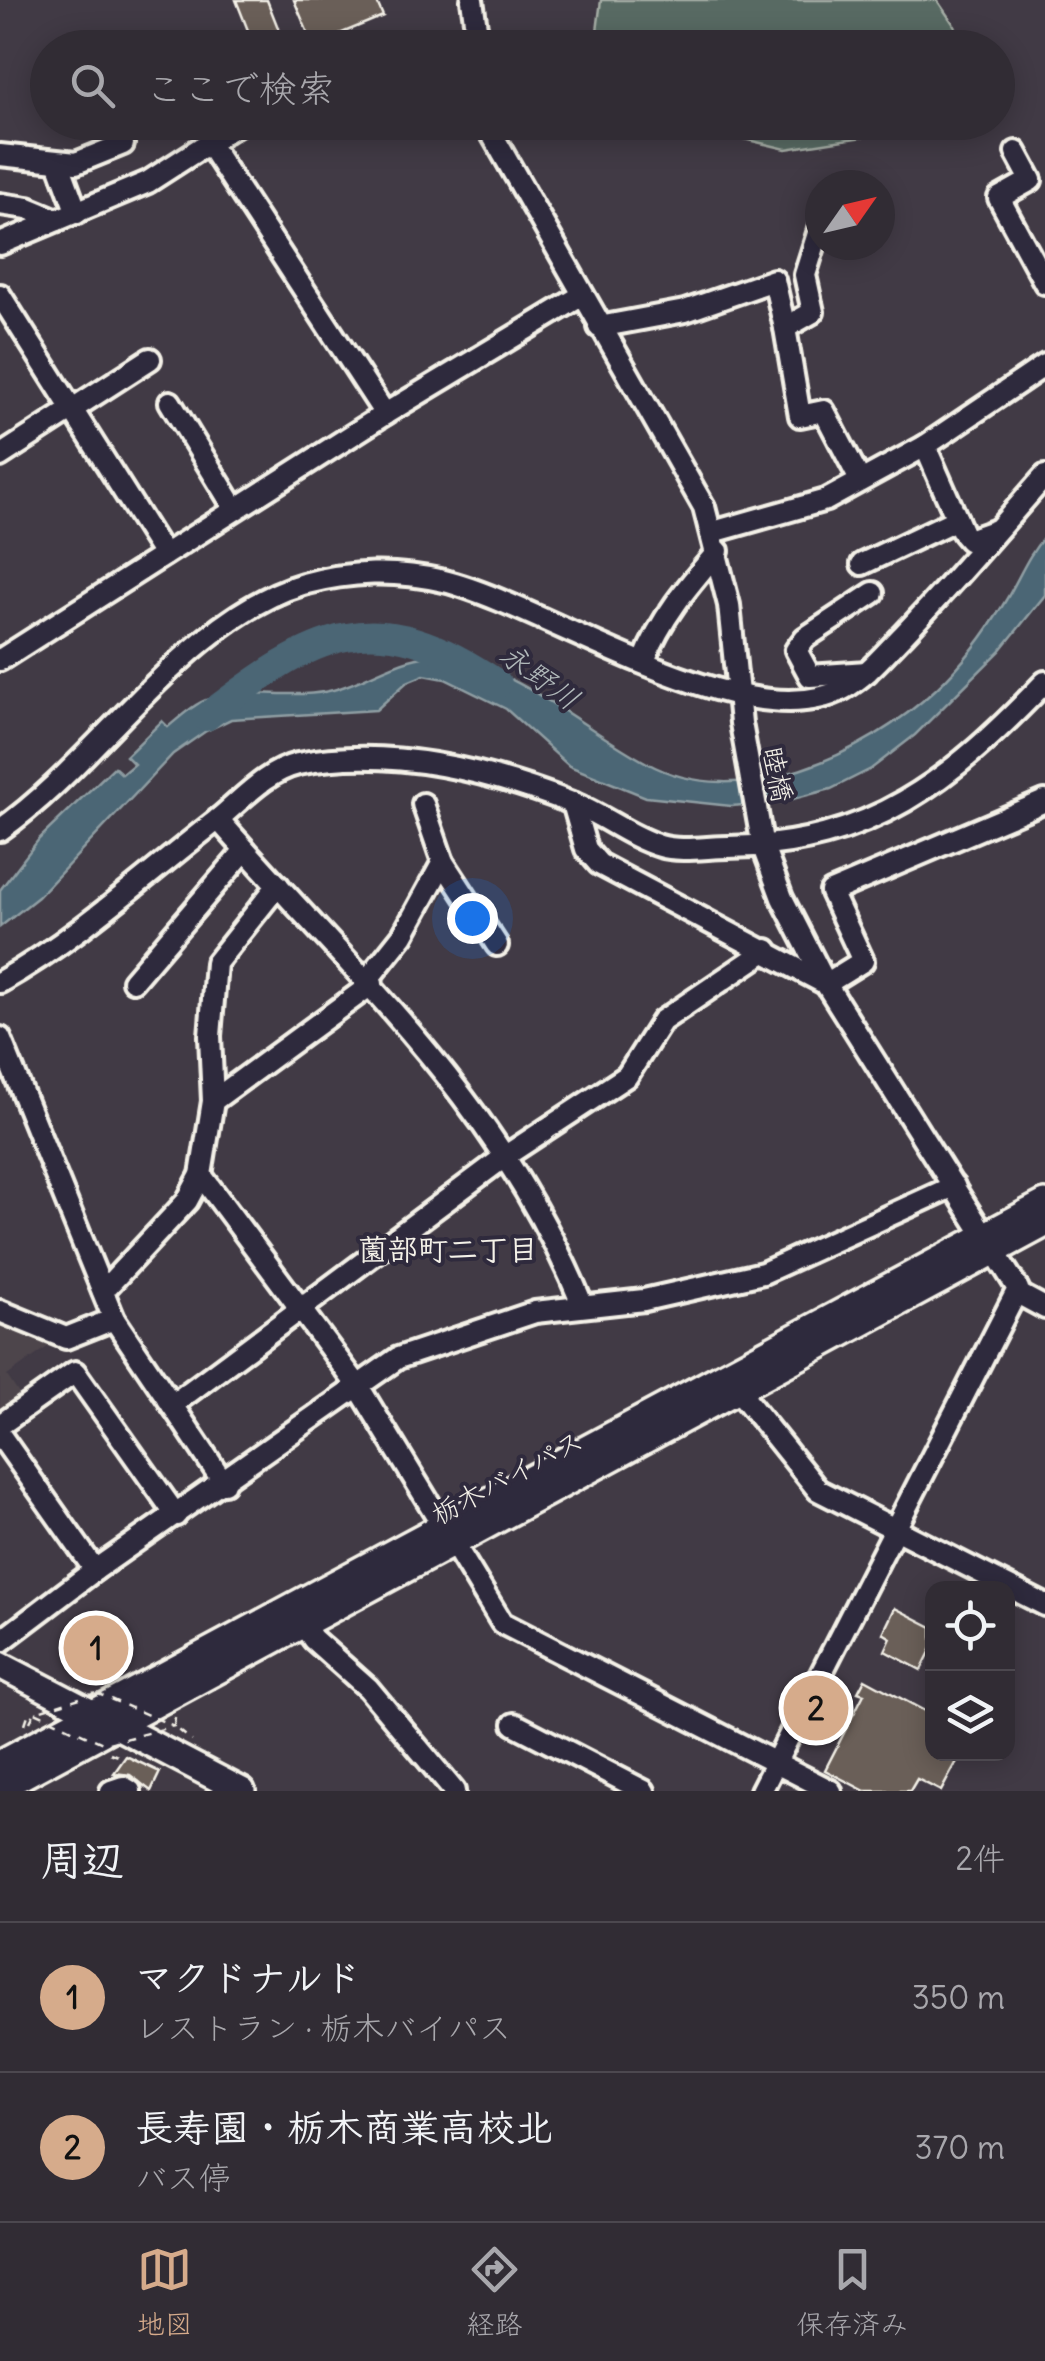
<!DOCTYPE html>
<html lang="ja">
<meta charset="utf-8">
<style>
:root{--surface:#312c34;--page:#3d3840;--text:#f1f3f6;--muted:#a8a7ac;--line:#4c484f;--accent:#d6ab8b}
body{margin:0;font-family:Delius,"Klee One",sans-serif;background:var(--page);color:var(--text)}
.controls{position:absolute;right:30px;bottom:30px;display:grid;overflow:hidden;border-radius:20px;box-shadow:0 5px 25px #0003}
.controls button{width:90px;height:90px;display:grid;place-items:center;padding:0;border:0;border-bottom:2px solid var(--line);background:var(--surface);color:var(--text);font:50px sans-serif}
.compass{position:absolute;left:805px;top:170px;width:90px;height:90px;border-radius:50%;background:var(--surface);box-shadow:0 5px 25px #0003;rotate:56deg}
.you{position:absolute;left:472px;top:918px;width:35px;height:35px;margin:-25px;border:8px solid #fff;border-radius:50%;background:#1a73e8;box-shadow:0 0 0 15px #1a73e833}
.badge{display:grid;place-items:center;width:65px;height:65px;border-radius:50%;background:var(--accent);color:#111;font-size:32px;font-weight:700}
.pin{position:absolute;translate:-50% -50%;border:5px solid #fff;box-shadow:0 2px 10px #0006}
.list{margin:0;padding:0;list-style:none}
h2{display:flex;justify-content:space-between;align-items:center;height:130px;margin:0;padding:0 40px;font-size:42px}
h2 small{font-size:32px;font-weight:400;color:var(--muted)}
.list li{display:grid;grid-template-columns:65px 1fr auto;gap:30px;align-items:center;box-sizing:border-box;height:150px;padding:0 40px;border-top:2px solid var(--line)}
.list b{display:block;font-size:38px;white-space:nowrap}
.list p{margin:0;font-size:32px;white-space:nowrap;color:var(--muted)}
.list em{font-size:32px;font-style:normal;color:var(--muted)}
.icon{flex:none;width:55px;height:55px;fill:none;stroke:currentColor;stroke-width:2;stroke-linecap:round;stroke-linejoin:round}
.map{position:relative;flex:none;width:1045px;height:1791px;overflow:hidden}
.search{position:absolute;background:var(--surface);box-shadow:0 5px 25px #0003;left:30px;right:30px;top:30px;height:110px;display:flex;align-items:center;gap:25px;box-sizing:border-box;padding:0 35px;border-radius:55px;color:var(--muted);font-size:38px}
.sheet{height:430px;background:var(--surface)}
nav{display:flex;justify-content:space-around;align-items:center;box-sizing:border-box;height:140px;border-top:2px solid var(--line);background:var(--surface);font-size:28px;color:var(--muted)}
nav a{display:grid;justify-items:center;gap:5px}
nav .on{color:var(--accent)}
.map>svg:first-child{display:block}
.built{fill:#4d454b}
.green{fill:#596b64;stroke:#a6aea6;stroke-width:2.5}
.water{fill:#4c6675;stroke:#8f9ea3;stroke-width:2.5}
.lines{fill:none;stroke-linecap:round;stroke-linejoin:round}
.river{stroke:#4c6675;stroke-width:28}
.building{fill:#6a5e59;stroke:#f4f1e8;stroke-width:2.5}
.minor-casing{stroke:#f4f1e8;stroke-width:28}
.major-casing{stroke:#f4f1e8;stroke-width:32}
.path{stroke:#f4f1e8;stroke-width:2.5;stroke-dasharray:8 8;stroke-linecap:butt}
.minor{stroke:#2f2a3d;stroke-width:20}
.major{stroke:#2f2a3d;stroke-width:25}
.path-bridge{stroke:#f4f1e8;stroke-width:2.5;stroke-dasharray:8 8;stroke-linecap:butt}
.labels{text-anchor:middle;dominant-baseline:central;stroke-width:8;stroke-linejoin:round;paint-order:stroke}
.street-label{font-size:28px;fill:#f4f1e8;stroke:#2f2a3d}
.water-label{font-size:30px;font-style:italic;fill:#b1b9ba;stroke:#2f2a3d}
.neighbourhood-label{font-size:30px;font-weight:bold;fill:#f4f1e8;stroke:#2f2a3d}
</style>
<div class="map">
<svg width="1045" height="1791" viewBox="0 0 1045 1791">
<rect width="100%" height="100%" fill="#413a45"/>
<filter id="ink" filterUnits="userSpaceOnUse"><feTurbulence type="fractalNoise" baseFrequency=".01" numOctaves="2"/><feDisplacementMap in="SourceGraphic" scale="20" xChannelSelector="R" yChannelSelector="G"/><feConvolveMatrix kernelMatrix="1 2 1 2 8 2 1 2 1" color-interpolation-filters="sRGB"/></filter>
<g filter="url(#ink)">
<path class="built" d="M0,1318L56,1341L7,1376L21,1397L0,1410Z"/>
<g class="green">
<path d="M601,0H937L969,47H595Z"/>
<path d="M677,123V122L952,123L786,149Z"/>
</g>
<path class="water" d="M1045,536V595L1000,651L915,735L871,769L831,789L781,802L731,806L646,797L569,766L506,709L445,679L424,675L407,682L376,710L231,719L206,731L173,754L38,897L0,927V890L39,839L114,767L122,774L134,764L126,756L162,721L168,727C181,716 196,702 212,698C251,687 294,700 333,690C370,681 407,650 448,657C522,671 582,728 647,763C740,814 867,754 936,689C964,663 987,632 1006,600C1020,577 1027,556 1045,536Z"/>
<g class="lines">
<path class="river" d="M206,717C315,634 373,598 498,684"/>
</g>
<g class="building">
<path d="M236,0H267L286,48H255Z"/>
<path d="M294,0H376L383,16L313,45Z"/>
<path d="M895,1608L932,1627V1648L921,1670L885,1651L891,1638L883,1633Z"/>
<path d="M101,1616L126,1648L100,1668L75,1635Z"/>
<path d="M865,1679L932,1715V1754H961L941,1791L917,1779L910,1791H865L825,1770L864,1694L858,1692Z"/>
<path d="M126,1756L160,1772L151,1791L130,1775L114,1773Z"/>
</g>
<g class="lines">
<defs>
<g id="minor">
<path d="M472,0L479,48"/>
<path d="M485,122L704,507L729,605L741,723L763,847L782,898L826,984L1018,1289L761,1791"/>
<path d="M209,144L385,414"/>
<path d="M1016,152L1031,180L999,198L1045,283"/>
<path d="M0,155L76,163L123,144"/>
<path d="M59,164L77,213"/>
<path d="M0,204L28,208L57,220"/>
<path d="M0,244L148,182L241,122"/>
<path d="M0,295L164,555"/>
<path d="M599,327L685,311L774,280L785,328L813,312L805,275L820,227"/>
<path d="M785,328L800,416L824,411L860,480"/>
<path d="M170,402L235,509"/>
<path d="M925,446L963,533L969,540L997,530"/>
<path d="M0,456L150,359"/>
<path d="M713,532L826,500L925,446L1045,365"/>
<path d="M862,564L957,519"/>
<path d="M0,660L385,414L581,296"/>
<path d="M644,661C661,617 688,586 718,551"/>
<path d="M867,672L810,676L796,650L805,638L873,593"/>
<path d="M573,803L586,849L599,864L826,984L863,961L831,892L1045,801"/>
<path d="M218,819C360,982 497,1097 582,1304"/>
<path d="M0,830C97,763 188,617 303,584C351,571 395,570 444,581C544,605 746,742 843,689C867,676 885,653 904,634C953,583 998,529 1045,476"/>
<path d="M443,862L497,945"/>
<path d="M368,979L403,935L443,862L423,804"/>
<path d="M133,981L245,850"/>
<path d="M0,982C76,939 143,878 212,824C239,803 264,772 298,764C388,746 487,770 572,803C602,814 629,837 660,846C680,852 707,847 728,847C871,846 951,780 1045,682"/>
<path d="M0,1038L114,1319L172,1405"/>
<path d="M213,1101L372,984"/>
<path d="M201,1175L358,1386L502,1623L831,1791"/>
<path d="M103,1291L187,1201L201,1175L213,1101L210,1036L216,963L278,885"/>
<path d="M1019,1294L1045,1308"/>
<path d="M0,1311L66,1338L114,1319"/>
<path d="M737,1389L818,1490L1045,1605"/>
<path d="M0,1425L75,1372L176,1515"/>
<path d="M0,1435L95,1570"/>
<path d="M224,1483L172,1405L507,1155L627,1076L662,1021L767,950"/>
<path d="M296,1614L313,1639L368,1688L454,1791"/>
<path d="M0,1642L95,1570L398,1358L535,1312L644,1300L763,1273L954,1186"/>
<path d="M514,1724L644,1791"/>
<path d="M111,1791L123,1787L130,1791"/>
</g>
<g id="major">
<path d="M0,1665L242,1791"/>
<path d="M0,1763L1045,1203"/>
<path d="M0,1788L1045,1224"/>
</g>
</defs>
<use href="#minor" class="minor-casing"/>
<use href="#major" class="major-casing"/>
<g class="path">
<path d="M175,1717L174,1726L192,1741"/>
<path d="M30,1722L35,1712"/>
<path d="M25,1724L30,1709"/>
<path d="M110,1753L118,1756L117,1750"/>
</g>
<use href="#minor" class="minor"/>
<use href="#major" class="major"/>
<path class="path-bridge" d="M96,1693L174,1726L105,1744L35,1712Z"/>
</g>
</g>
<g class="labels">
<g class="street-label">
<text transform="translate(778 774) rotate(79)">睦橋</text>
<text transform="translate(507 1477) rotate(-28)">栃木バイパス</text>
</g>
<g class="water-label">
<text transform="translate(540 676) rotate(36)">永野川</text>
</g>
<g class="neighbourhood-label">
<text x="448" y="1249">薗部町二丁目</text>
</g>
</g>
</svg>
<div class="controls">
<button><svg class="icon" aria-label="locate" viewBox="0 0 24 24"><circle cx="12" cy="12" r="6"/><path d="M12 2v4M12 18v4M2 12h4M18 12h4"/></svg></button>
<button><svg class="icon" aria-label="layers" viewBox="0 0 24 24"><path d="M12 4l9 5-9 5-9-5zM3 14l9 5 9-5"/></svg></button>
</div>
<svg class="compass" viewBox="-18 -18 36 36"><path d="M0-13l5 13h-10z" fill="#e53935"/><path d="M0 13l5-13h-10z" fill="#a8a7ac"/></svg>
<div class="you"></div>
<div class="pin badge" style="left:96px;top:1648px">1</div>
<div class="pin badge" style="left:816px;top:1708px">2</div>
<div class="search"><svg class="icon" aria-label="search" viewBox="0 0 24 24"><circle cx="10" cy="10" r="6"/><path d="M15 15l6 6"/></svg>ここで検索</div>
</div>
<section class="sheet">
<h2>周辺<small>2件</small></h2>
<ul class="list">
<li><span class="badge">1</span><div><b>マクドナルド</b><p>レストラン · 栃木バイパス</p></div><em>350 m</em></li>
<li><span class="badge">2</span><div><b>長寿園・栃木商業高校北</b><p>バス停</p></div><em>370 m</em></li>
</ul>
</section>
<nav>
<a class="on"><svg class="icon" aria-label="map" viewBox="0 0 24 24"><path d="M3 6l6-2 6 2 6-2v14l-6 2-6-2-6 2zM9 4v14M15 6v14"/></svg>地図</a>
<a><svg class="icon" aria-label="directions" viewBox="0 0 24 24"><path d="M12 3l9 9-9 9-9-9zM9 14v-3h6M13 9l2 2-2 2"/></svg>経路</a>
<a><svg class="icon" aria-label="saved" viewBox="0 0 24 24"><path d="M7 4h10v16l-5-4-5 4z"/></svg>保存済み</a>
</nav>
